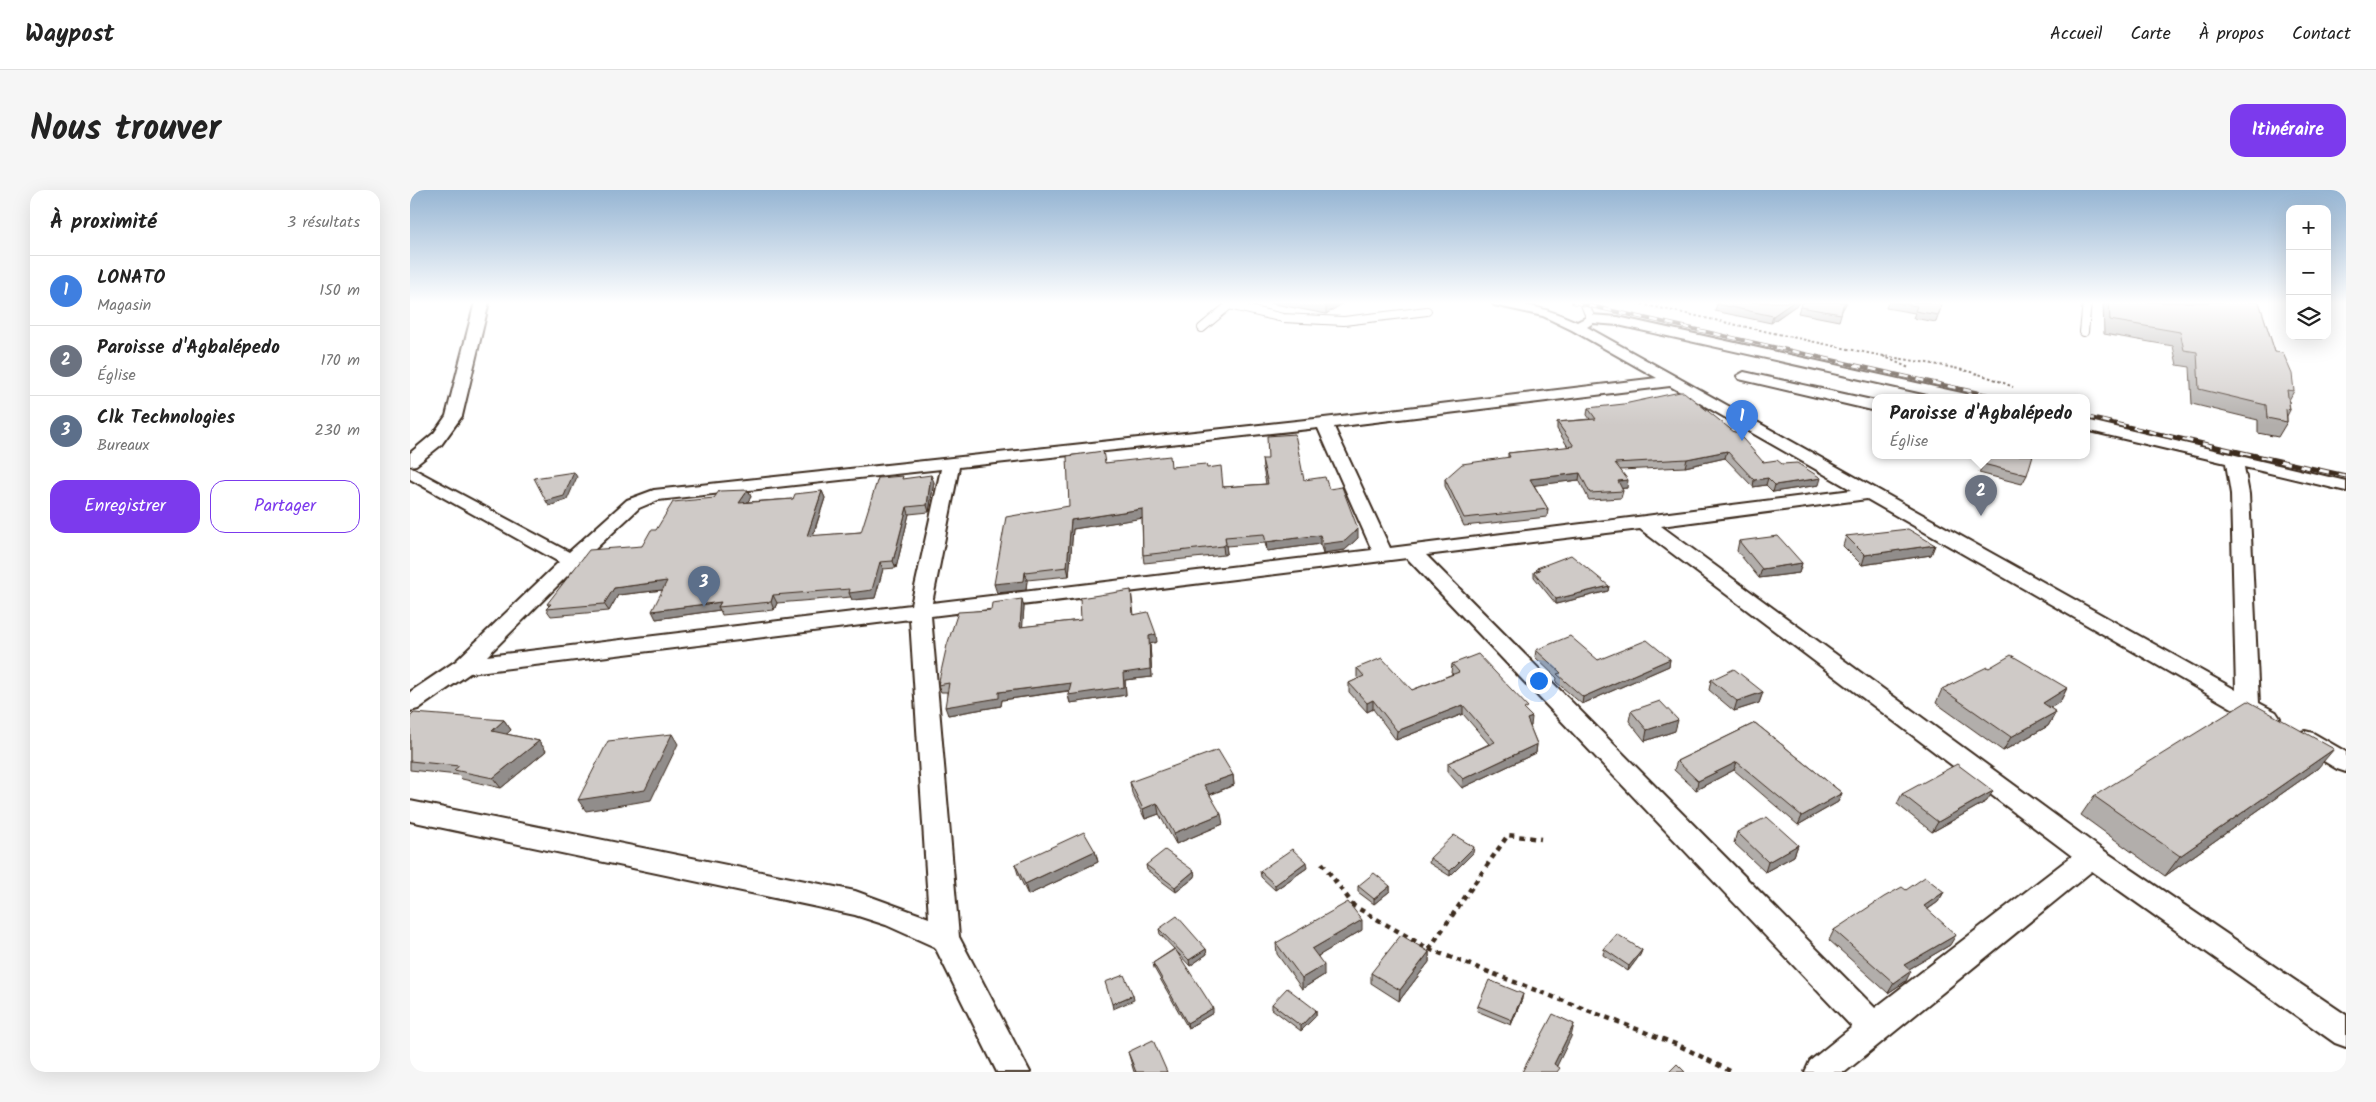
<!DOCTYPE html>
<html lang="fr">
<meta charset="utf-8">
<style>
:root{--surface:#fff;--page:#f6f6f6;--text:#222;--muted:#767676;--line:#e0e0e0;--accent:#7c3aed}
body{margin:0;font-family:Kalam,sans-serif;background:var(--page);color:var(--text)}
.controls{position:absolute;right:15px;top:15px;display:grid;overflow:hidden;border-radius:10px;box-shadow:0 5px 20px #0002}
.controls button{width:45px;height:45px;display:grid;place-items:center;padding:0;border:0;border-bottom:1px solid var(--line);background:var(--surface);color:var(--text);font:25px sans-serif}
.you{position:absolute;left:1128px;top:490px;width:18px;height:18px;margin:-12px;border:4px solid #fff;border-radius:50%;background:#1a73e8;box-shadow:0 0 0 8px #1a73e833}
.badge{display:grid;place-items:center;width:32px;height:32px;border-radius:50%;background:var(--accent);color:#fff;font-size:16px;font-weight:700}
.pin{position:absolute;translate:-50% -41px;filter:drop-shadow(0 1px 2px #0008)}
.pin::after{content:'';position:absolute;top:26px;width:18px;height:15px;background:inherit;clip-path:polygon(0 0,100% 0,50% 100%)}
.popup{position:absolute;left:1462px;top:204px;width:218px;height:65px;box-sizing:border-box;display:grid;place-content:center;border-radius:10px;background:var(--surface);filter:drop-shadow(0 1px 4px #0005);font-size:16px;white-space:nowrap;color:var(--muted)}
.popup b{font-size:19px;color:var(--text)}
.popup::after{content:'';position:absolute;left:50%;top:100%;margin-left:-10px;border:10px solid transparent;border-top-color:var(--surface)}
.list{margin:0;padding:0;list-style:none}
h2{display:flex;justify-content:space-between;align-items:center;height:65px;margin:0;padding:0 20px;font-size:21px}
h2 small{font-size:16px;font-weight:400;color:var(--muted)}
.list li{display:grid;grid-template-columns:32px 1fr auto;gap:15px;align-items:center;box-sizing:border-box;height:70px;padding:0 20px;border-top:1px solid var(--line)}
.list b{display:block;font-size:19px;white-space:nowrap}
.list p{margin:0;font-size:16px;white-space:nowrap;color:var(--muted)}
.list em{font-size:16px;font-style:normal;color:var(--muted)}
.actions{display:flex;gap:10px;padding:15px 20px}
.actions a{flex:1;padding:11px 0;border:1px solid var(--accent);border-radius:15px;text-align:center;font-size:18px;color:var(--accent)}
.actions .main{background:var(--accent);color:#fff}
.icon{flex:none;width:28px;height:28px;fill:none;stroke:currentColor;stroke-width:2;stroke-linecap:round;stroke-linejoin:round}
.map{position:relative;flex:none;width:1936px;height:882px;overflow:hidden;border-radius:15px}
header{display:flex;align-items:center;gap:30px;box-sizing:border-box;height:70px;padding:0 25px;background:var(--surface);border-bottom:1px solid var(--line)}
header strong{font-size:24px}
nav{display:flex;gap:28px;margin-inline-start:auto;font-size:18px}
.intro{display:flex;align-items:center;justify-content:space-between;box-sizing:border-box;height:120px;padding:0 30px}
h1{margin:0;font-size:35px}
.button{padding:12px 22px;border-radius:15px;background:var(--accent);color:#fff;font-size:18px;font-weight:700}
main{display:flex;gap:30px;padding:0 30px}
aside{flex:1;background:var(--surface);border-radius:15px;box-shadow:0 5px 20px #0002}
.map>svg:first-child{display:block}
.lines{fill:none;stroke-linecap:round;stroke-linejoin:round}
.lane-casing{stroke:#3b2a1e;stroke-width:10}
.street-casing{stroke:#3b2a1e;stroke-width:4}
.path-far1{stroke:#3b2a1e;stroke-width:2;stroke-dasharray:2.5 2.5;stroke-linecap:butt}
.path{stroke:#3b2a1e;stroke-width:4.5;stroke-dasharray:5 5;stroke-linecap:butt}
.lane{stroke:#fff;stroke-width:8}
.street{fill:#fff;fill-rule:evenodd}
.rail-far1-casing{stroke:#3b2a1e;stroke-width:4}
.rail-casing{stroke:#3b2a1e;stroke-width:5}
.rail-far1{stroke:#fff;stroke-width:2.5;stroke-dasharray:8;stroke-linecap:butt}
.rail{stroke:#fff;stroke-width:3;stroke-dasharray:10;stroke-linecap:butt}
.wall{fill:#b2aeab;stroke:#3b2a1e}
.shaded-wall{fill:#918d8b;stroke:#3b2a1e}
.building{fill:#cfcac7;stroke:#3b2a1e}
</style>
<header>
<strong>Waypost</strong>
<nav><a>Accueil</a><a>Carte</a><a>À propos</a><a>Contact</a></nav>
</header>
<div class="intro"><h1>Nous trouver</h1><a class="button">Itinéraire</a></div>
<main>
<aside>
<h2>À proximité<small>3 résultats</small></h2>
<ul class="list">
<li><span class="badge" style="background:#3f7fe0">1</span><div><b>LONATO</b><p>Magasin</p></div><em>150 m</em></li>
<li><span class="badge" style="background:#6b7280">2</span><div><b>Paroisse d'Agbalépedo</b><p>Église</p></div><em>170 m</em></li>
<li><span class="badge" style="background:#5c6f8a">3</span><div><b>Clk Technologies</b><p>Bureaux</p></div><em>230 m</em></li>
</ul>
<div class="actions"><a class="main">Enregistrer</a><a>Partager</a></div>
</aside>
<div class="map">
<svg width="1936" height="882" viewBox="0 0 1936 882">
<rect width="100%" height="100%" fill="#fff"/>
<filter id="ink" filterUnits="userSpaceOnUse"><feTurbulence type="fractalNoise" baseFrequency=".02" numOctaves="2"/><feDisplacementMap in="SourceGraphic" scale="10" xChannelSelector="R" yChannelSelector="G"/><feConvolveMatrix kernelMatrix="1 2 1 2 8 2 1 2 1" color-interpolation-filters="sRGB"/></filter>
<g filter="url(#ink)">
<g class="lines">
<defs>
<g id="lane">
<path d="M1174,112L1181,129"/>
<path d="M819,115L873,128L934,131L1017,121"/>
<path d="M792,138L823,112"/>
<path d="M1674,142L1677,112"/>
</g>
<g id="street">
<path d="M65,112H79L52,226L31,255L6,275L0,276V263L24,243L36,226Z"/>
<path d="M1082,112C1113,112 1139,119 1167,132L1181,125L1208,127L1556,204L1559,207H1531L1208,135L1183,133L1177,137L1826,500L1821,304L1816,273L1676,240V230L1936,291V301L1834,277L1839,304L1849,513L1866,522L1870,528L1866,534L1858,536L1850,534L1457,309L1251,336L1690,658L1936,825V857L1925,853L1682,681L1435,882H1395L1400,871L1442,837L997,368L521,426L549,747L620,882H587L525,757L476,735L445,725L0,631V611L445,701L519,728L500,429L60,483L8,519L0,521V502L46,471L149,372L0,289V277L159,362L217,310L244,300L914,228L1247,188L1162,140L1133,126L1084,115ZM1260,196L1442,300L980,358L924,237ZM908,238L962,360L522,413L549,277ZM531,279L501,415L77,466L168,375L229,318L248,310ZM1230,339L1662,666L1465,818L1016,365Z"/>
<path d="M1334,182L1466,211V221L1329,189L1327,186Z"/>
<path d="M1895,541L1903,543L1936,562V582L1927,579L1887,555L1883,549L1887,543Z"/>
</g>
</defs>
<use href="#lane" class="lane-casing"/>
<use href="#street" class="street-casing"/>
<g class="path-far1">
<path d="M1222,112C1302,129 1383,148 1463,164C1511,173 1558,176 1603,197"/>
<path d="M1473,166L1499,178"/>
</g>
<g class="path">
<path d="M912,673L944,716L1019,759L1268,855L1322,882"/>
<path d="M1019,759L1098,645L1131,649"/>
</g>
<use href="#lane" class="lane"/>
<use href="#street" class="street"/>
<defs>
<g id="rail-far1">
<path d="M1163,112L1587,207"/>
<path d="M1676,227L1759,246"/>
</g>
<path id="rail" d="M1753,245L1936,286"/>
</defs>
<use href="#rail-far1" class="rail-far1-casing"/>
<use href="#rail" class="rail-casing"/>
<use href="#rail-far1" class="rail-far1"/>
<use href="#rail" class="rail"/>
</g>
<g class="wall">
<path d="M860,112H935L916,124L860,113Z"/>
<path d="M1391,112L1361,133L1305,121L1307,114Z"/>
<path d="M1393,112H1437L1432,121L1429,131L1388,123L1390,117Z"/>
<path d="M1478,112H1533L1526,132L1503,128L1505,123L1476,118Z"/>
<path d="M1693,112H1849L1865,162L1884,201L1879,210L1880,220L1877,226V232L1868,247L1848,243V230L1782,214L1780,177L1767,175L1763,156L1694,144Z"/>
<path d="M1178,218L1353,272L1372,274L1409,295L1363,302L1356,295L1343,297L1315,268L1275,277L1210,280L1217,298H1211L1213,301L1211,308L1179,310L1169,290L1124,295L1138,319L1137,327L1054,336L1035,296V289L1098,268V263L1158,257L1147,239V232L1180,229L1177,225Z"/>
<path d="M1577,265L1617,285L1612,294L1569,283Z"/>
<path d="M852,269L894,290L919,299L948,348L935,360L913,363L910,354L857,361L855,353L816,356L817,363L814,365L734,373L733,365L732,328L663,339L659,386L617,390L616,400L587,403L695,273L762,277L797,278L813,297L856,294L853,278Z"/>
<path d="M494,289L524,292L519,322L499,324L486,378L473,379L465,408L442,410L441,407L367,413L364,420L312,425L310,420L246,429L253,400L208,405L199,421L141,426L136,419L139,416L137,414L232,356L304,308L338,300L341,307L337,312L383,309L412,301L415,308L403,346L451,342Z"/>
<path d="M1436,346L1525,355L1521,365L1452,375L1433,356Z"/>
<path d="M1329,351L1392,373L1389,383L1349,388L1327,361Z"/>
<path d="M1127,378L1199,396L1198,401L1146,414L1124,387V382H1126Z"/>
<path d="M721,400L724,425L747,452L740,454L742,487L715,490L716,505L660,513L658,505L659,501L592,510L591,516L538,525L537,502H531L528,495L581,420L614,417L612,437L671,430Z"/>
<path d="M1126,460L1188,470L1260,469L1259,476L1172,514L1146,492L1147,488L1125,467Z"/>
<path d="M1042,474L1118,523L1121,536L1120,537L1127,554L1126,563L1052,598L1038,582V573L1079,554L1053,524L986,550L963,519L957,522L939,502V493L948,489L947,487V478L1002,500L1043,484L1041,483Z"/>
<path d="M1579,478L1657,498L1650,512L1640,518L1646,522L1638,536L1593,561L1526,513L1532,499Z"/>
<path d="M1301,490L1353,502L1349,513L1324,521L1299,500Z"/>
<path d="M1221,521L1265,541L1235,551L1219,531Z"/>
<path d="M0,527L94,530L101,540L96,544L129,551L136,561L91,598L52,589L48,585L0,580Z"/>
<path d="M1345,533L1432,603L1428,612L1388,635L1324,580L1286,600L1264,580L1267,571Z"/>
<path d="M1908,578L1755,686L1671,625L1684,606Z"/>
<path d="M823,585L824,595L800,605L813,634L766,654L749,624L735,629L722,603L720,592Z"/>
<path d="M1492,604L1577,611L1522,642L1487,614Z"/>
<path d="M1327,642L1388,655L1384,666L1355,682L1324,653Z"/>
<path d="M685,661L688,672L618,705L608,684L605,674Z"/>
<path d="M1063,663L1040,686L1019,673L1020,668Z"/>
<path d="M736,675L784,681L785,687L766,702L737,680Z"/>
<path d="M897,678L865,700L851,687L850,681Z"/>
<path d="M948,696H980V701L964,714L948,702Z"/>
<path d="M1496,700L1534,702L1528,712L1517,720L1540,755L1499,779L1496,791L1478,803L1419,750L1424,740Z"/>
<path d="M749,739L796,759L797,764L780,776L767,762L803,823L778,838L744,778L743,773L764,759L750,744Z"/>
<path d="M952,740L908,766L914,785L892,799L867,764L866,753Z"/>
<path d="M1194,759L1232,760L1230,765L1218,781L1193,765Z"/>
<path d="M1019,762V772L989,811L961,793V783Z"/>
<path d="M1112,809L1101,835L1067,821L1068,816Z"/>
<path d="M862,814L906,820V826L891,841L862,819Z"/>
<path d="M718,862L757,882H724Z"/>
</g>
<g class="shaded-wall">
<path d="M917,112H935L916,124V113Z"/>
<path d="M1383,112H1391L1361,133L1363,126Z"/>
<path d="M1435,112H1437L1431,122L1433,115Z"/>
<path d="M1317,261L1315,268L1275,277L1277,269Z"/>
<path d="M164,282L167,287L157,310L139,316L136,311Z"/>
<path d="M1170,283L1169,290L1119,296L1120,289Z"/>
<path d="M521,285L524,292L519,322L517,315Z"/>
<path d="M1358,288L1356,295L1343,297L1344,290Z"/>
<path d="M1411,288L1409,295L1363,302L1365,295Z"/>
<path d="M1218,290L1217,298L1206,299L1208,291Z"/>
<path d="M338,300L341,307L332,320L329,313Z"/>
<path d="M412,301L415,308L400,354L397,346Z"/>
<path d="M497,317L499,324L486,378L483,371Z"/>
<path d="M732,319L734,328L663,339L659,386L657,377L661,330Z"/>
<path d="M948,339V348L935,360L913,363V354Z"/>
<path d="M910,345V354L857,361L856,352Z"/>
<path d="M815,347L817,363L814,365L813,356Z"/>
<path d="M1525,355L1521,365L1452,375L1455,365Z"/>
<path d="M470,372L473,379L465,408L442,410L439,403Z"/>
<path d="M1392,373L1389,383L1349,388L1352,379Z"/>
<path d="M615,382L617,390L616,400L587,403L584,394Z"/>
<path d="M257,391L261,399L208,405L199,421L194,414L204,398Z"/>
<path d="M1199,396L1198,401L1146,414V409Z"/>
<path d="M363,405L367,413L364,420L361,412Z"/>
<path d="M612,409L614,417L612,445L610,437Z"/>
<path d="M311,412L308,417L310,420L246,429L242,421Z"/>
<path d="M746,444L747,452L740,454L742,487L715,490L716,505L660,513L658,505L713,483L739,446Z"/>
<path d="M1260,469L1259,476L1172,514L1173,507Z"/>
<path d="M661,493L663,500L592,510L591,516L538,525L535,517L589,502Z"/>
<path d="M1657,498L1650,512L1625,527L1633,513Z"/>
<path d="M1353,502L1349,513L1324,521L1327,511Z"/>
<path d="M963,510V519L957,522V513Z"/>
<path d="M1053,515V524L986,550L987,541Z"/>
<path d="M1646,522L1638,536L1593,561L1601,547Z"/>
<path d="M1122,527L1121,536L1116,538L1117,529Z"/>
<path d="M94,530L101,540L89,551L82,541Z"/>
<path d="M1268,530L1265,541L1235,551L1237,540Z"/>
<path d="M262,544L268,554L241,610L176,621L168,610Z"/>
<path d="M129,551L136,561L91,598L83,588Z"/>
<path d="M1127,554L1126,563L1052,598L1053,589Z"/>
<path d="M1924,559L1908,578L1755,686L1770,666Z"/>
<path d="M1327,572L1324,580L1286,600L1288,591Z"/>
<path d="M823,585L824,595L796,606L794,595Z"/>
<path d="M1583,601L1577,611L1522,642L1528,632Z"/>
<path d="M1432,603L1428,612L1388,635L1392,626Z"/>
<path d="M747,613L749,624L735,629L733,619Z"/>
<path d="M811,624L813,634L766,654L764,643Z"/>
<path d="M1388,655L1384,666L1355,682L1358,672Z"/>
<path d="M1064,657L1063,663L1040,686V681Z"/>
<path d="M685,661L688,672L618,705L615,694Z"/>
<path d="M896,672L897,678L865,700V695Z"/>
<path d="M784,681L785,687L766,702L765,697Z"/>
<path d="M980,696V701L964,714V709Z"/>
<path d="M1534,702L1528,712L1508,726L1514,716Z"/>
<path d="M952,730V740L903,769L902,759Z"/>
<path d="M1546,745L1540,755L1489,785L1494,775Z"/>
<path d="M796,759L797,764L780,776L779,770Z"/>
<path d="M1232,760L1230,765L1218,781L1219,776Z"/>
<path d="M1019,762V772L989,811L990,800Z"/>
<path d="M914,775V785L892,799V788Z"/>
<path d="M1501,781L1496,791L1478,803L1484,793Z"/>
<path d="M1113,804L1112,809L1101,835L1102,830Z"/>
<path d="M723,805L724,810L703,819L702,814Z"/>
<path d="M803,818V823L778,838L777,833Z"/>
<path d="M906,820V826L891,841V836Z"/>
<path d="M1164,834L1161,847L1144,882V874Z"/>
</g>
<g class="building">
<path d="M1309,112H1383L1363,126L1307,114Z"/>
<path d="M1393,112H1435L1433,115L1431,124L1390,117Z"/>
<path d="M1480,112H1533L1528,125L1505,121L1507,116Z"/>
<path d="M1699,112H1849L1865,162L1873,163L1882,184L1884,201L1877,200L1880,220L1876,219L1877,232L1857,228L1856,215L1789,199L1787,162L1774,160L1770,142L1700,130Z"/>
<path d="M1270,202H1274L1324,242H1327L1353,272L1367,270L1372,274L1387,273L1411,288L1365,295L1358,288L1344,290L1317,261L1277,269L1205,273L1218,290L1208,291L1213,301L1180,303L1170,283L1120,289L1138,319L1054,328L1035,289L1052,274L1100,267L1098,263L1164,256L1147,232L1186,229L1178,218L1214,214Z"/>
<path d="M885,244L894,290L915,287L919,299L932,297L948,339L935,351L913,354L910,345L856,352L854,344L815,347L816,354L813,356L733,365L732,319L661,330L657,377L615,382L614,391L584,394L596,327L659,316L657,266L693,261L695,273L760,266L761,277L796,274L797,278L811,276L813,297L858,294L852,269H858L857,246Z"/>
<path d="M1577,265H1623L1617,285L1573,274Z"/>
<path d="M164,282L154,306L136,311L124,288Z"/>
<path d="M521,285L517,315L497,317L483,371L470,372L462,400L439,403L440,399L363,405L361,412L308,417L311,412L242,421L257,391L204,398L194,414L136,419L141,414H137L179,360L232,356L241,340H246L263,312L304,308L309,301L338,300L329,313L383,309L385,304L412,301L397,346L451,342L468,288L493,286L492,289Z"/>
<path d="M1498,339L1525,355L1455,365L1436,346Z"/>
<path d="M1368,346L1392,373L1352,379L1329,351Z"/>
<path d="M1161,365L1199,396L1146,409L1124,382L1130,380L1127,378Z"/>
<path d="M721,400L723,425L738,422L746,444L739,446L740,479L713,483L714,497L658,505L661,493L589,502V508L535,517L539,493L528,495L537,455L548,422L581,420L582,413L612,409L610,437L671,430L670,408Z"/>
<path d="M1160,446L1188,470L1237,450L1260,469L1173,507L1147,484L1151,483L1126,460Z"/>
<path d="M1068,464L1118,517L1114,519L1122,527L1117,529L1127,554L1053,589L1038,573L1085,552L1053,515L987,541L963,510L957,513L939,493L954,486L947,478L972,468L1002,500L1049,482L1042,474Z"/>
<path d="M1601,465L1657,498L1633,513L1646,522L1601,547L1532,499L1577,477L1579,478Z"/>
<path d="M1324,479L1353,502L1327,511L1301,490Z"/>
<path d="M1250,511L1268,530L1237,540L1221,521Z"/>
<path d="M1838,511L1924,559L1770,666L1684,606Z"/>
<path d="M4,523L94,530L82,541L129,551L83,588L44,580L49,576L0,571V527Z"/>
<path d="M1345,533L1432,603L1392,626L1327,572L1288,591L1267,571Z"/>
<path d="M262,544L235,600L168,610L198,551Z"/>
<path d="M808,560L823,585L794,595L811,624L764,643L747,613L733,619L720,592Z"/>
<path d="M1547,574L1583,601L1528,632L1492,604Z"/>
<path d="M1357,627L1388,655L1358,672L1327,642Z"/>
<path d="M674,642L685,661L615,694L605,674Z"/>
<path d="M1044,645L1064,657L1040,681L1020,668Z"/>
<path d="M882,659L896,672L865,695L850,681Z"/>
<path d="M755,660L784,681L765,697L736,675Z"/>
<path d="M964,683L980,696L964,709L948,696Z"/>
<path d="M1515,687L1534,702L1514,716L1546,745L1494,775L1501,781L1484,793L1424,740L1474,707L1492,697L1496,700Z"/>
<path d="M938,712L952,730L902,759L914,775L892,788L866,753Z"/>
<path d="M767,726L796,759L779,770L749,739Z"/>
<path d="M1207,744L1232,760L1219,776L1194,759Z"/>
<path d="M991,745L1019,762L990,800L961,783Z"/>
<path d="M765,759L803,818L777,833L743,773Z"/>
<path d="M714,785L723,805L702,814L695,792Z"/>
<path d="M1079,790L1113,804L1102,830L1068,816Z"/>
<path d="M877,798L906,820L891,836L862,814Z"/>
<path d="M1143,824L1164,834L1144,874L1150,878L1147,882H1112Z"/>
<path d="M743,850L757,882H726L718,862Z"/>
<path d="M1267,874L1275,882H1259Z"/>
</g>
</g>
<linearGradient id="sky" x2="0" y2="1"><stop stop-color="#96b5d3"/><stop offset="0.48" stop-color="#fff"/><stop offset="1" stop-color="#fff" stop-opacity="0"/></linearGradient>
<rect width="1936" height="235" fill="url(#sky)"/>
</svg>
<div class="controls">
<button>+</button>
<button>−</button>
<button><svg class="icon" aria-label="layers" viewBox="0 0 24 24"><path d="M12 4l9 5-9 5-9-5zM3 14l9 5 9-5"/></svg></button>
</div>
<div class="you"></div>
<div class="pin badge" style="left:1332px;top:251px;background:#3f7fe0">1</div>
<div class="pin badge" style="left:1571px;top:326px;background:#6b7280">2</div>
<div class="popup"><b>Paroisse d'Agbalépedo</b>Église</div>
<div class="pin badge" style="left:294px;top:417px;background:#5c6f8a">3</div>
</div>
</main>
